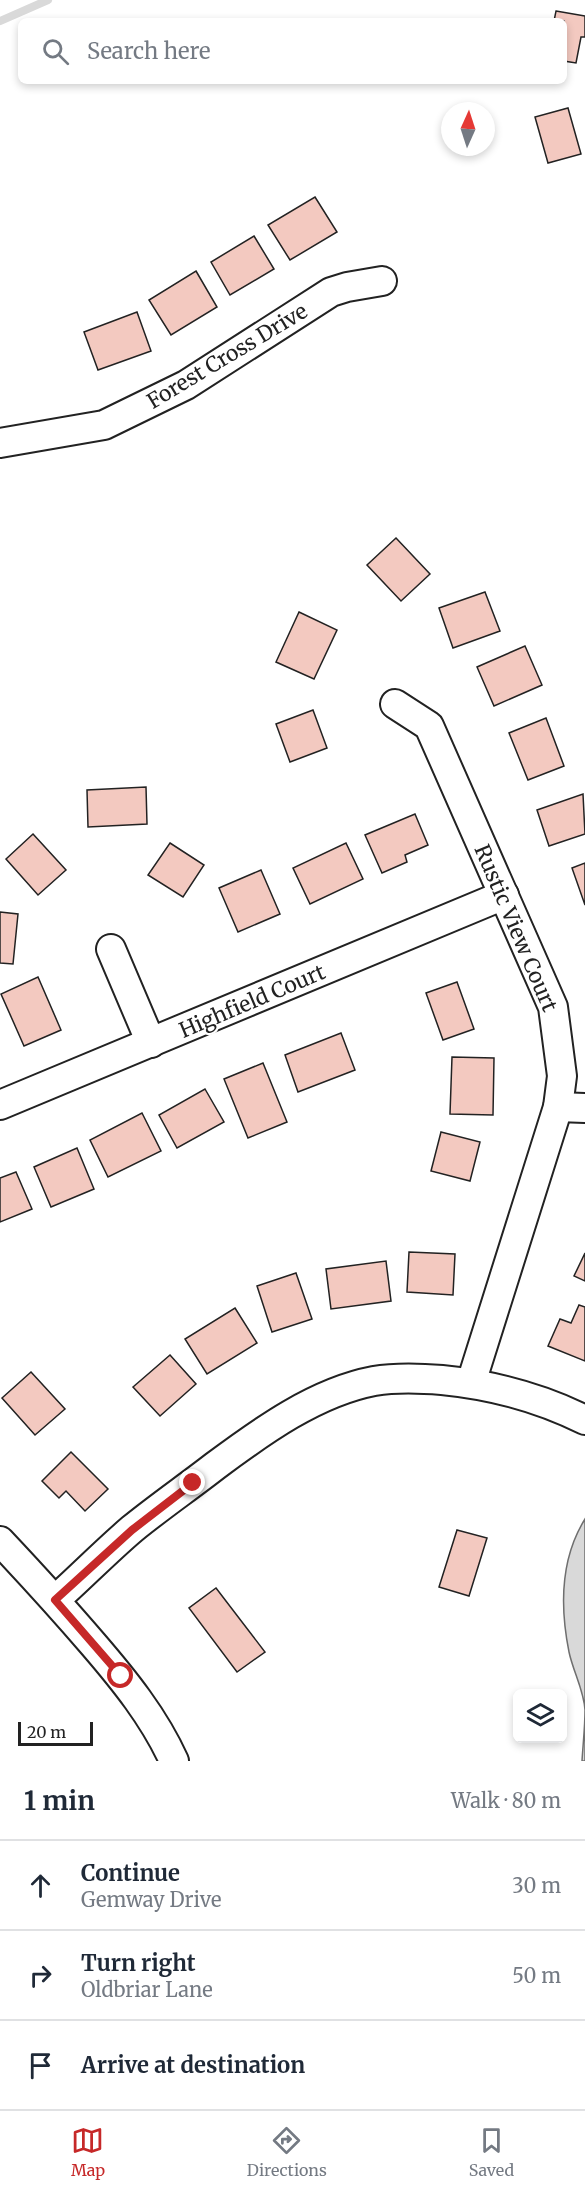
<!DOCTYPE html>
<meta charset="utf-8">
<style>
:root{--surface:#fff;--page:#f6f6f7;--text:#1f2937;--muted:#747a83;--line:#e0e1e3;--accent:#c62828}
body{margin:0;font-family:Merriweather,serif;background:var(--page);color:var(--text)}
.controls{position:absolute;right:18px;bottom:18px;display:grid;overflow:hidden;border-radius:9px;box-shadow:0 3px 9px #0003}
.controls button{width:54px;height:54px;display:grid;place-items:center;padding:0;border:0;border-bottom:2px solid var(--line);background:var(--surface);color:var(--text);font:30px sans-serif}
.compass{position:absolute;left:441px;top:102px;width:54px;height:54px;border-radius:50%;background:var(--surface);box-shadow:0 3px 9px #0003;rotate:3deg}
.scale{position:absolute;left:18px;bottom:15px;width:75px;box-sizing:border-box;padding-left:6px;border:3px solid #222;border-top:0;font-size:16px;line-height:21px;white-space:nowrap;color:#222;-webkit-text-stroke:4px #fff;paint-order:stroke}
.stop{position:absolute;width:18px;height:18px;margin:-14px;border:4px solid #c62828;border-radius:50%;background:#fff}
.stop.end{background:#c62828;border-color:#fff;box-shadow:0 2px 6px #0008}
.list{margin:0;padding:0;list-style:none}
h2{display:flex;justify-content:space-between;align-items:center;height:78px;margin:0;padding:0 24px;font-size:26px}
h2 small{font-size:20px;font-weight:400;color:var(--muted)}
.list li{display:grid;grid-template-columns:39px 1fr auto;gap:18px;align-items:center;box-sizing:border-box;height:90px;padding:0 24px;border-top:2px solid var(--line)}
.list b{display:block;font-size:22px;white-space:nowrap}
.list p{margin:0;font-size:20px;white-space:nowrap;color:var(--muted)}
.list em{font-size:20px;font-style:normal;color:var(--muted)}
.icon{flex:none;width:33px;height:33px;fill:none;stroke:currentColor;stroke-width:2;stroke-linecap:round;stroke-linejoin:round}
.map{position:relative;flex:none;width:585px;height:1761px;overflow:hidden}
.search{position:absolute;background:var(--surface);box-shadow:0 3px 9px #0003;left:18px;right:18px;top:18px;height:66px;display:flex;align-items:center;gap:15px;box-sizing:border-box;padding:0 21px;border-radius:9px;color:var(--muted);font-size:22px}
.sheet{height:348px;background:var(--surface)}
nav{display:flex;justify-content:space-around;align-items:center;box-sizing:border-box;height:84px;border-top:2px solid var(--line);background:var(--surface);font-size:16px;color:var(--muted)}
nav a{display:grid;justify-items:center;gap:3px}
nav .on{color:var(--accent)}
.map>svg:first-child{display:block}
.water{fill:#d9d9d9;stroke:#6f6f6f;stroke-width:1.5}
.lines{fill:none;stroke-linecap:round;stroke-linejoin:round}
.stream{stroke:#d9d9d9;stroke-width:8}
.building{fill:#f3c9c0;stroke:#222;stroke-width:1.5}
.minor-casing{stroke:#222;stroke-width:32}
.minor{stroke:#fff;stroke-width:28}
.route{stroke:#c62828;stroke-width:8}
.labels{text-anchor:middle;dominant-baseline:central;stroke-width:4.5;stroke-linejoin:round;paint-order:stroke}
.street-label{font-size:21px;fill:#222;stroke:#fff}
</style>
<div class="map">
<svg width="585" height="1761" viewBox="0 0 585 1761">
<rect width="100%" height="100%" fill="#fff"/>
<path class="water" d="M585,1519V1761H582C583,1744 585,1727 585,1710C584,1691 573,1671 569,1652C560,1607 560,1559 585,1519Z"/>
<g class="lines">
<path class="stream" d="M0,21L48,0"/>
</g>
<g class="building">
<path d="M556,11L585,16V37H581L576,63L564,61V21H554Z"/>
<path d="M568,108L581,154L548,163L535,117Z"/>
<path d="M315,197L337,232L290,260L268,225Z"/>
<path d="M254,236L274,269L230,295L211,262Z"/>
<path d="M196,271L217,307L171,335L149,300Z"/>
<path d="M137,312L151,351L98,370L84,332Z"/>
<path d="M396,538L430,574L401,601L367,565Z"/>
<path d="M485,592L500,631L453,648L439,608Z"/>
<path d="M299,612L337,630L314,679L276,662Z"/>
<path d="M525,646L542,685L494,706L477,667Z"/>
<path d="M313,710L327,748L290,762L276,724Z"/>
<path d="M546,718L564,766L528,780L509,733Z"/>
<path d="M146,787L147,824L88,827L87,790Z"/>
<path d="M583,794L585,834L549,846L537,810Z"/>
<path d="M415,814L428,845L405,855L407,862L382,873L365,835Z"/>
<path d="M33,834L66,870L38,895L6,859Z"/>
<path d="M170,843L204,865L183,897L148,875Z"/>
<path d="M346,843L363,879L310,904L293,868Z"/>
<path d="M585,863V905L572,868Z"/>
<path d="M261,870L280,914L238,932L219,888Z"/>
<path d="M0,912L18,914L13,964L0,963Z"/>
<path d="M38,977L61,1030L24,1046L1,994Z"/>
<path d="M457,982L474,1029L443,1040L426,993Z"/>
<path d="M341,1033L355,1070L298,1092L285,1055Z"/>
<path d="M452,1057L494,1058L493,1115L450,1114Z"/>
<path d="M263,1063L287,1122L248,1138L224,1079Z"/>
<path d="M205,1089L224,1122L177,1148L159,1115Z"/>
<path d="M142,1113L161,1151L108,1177L90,1140Z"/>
<path d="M441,1132L480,1142L470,1181L431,1171Z"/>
<path d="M77,1148L94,1189L51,1207L34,1167Z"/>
<path d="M16,1172L32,1209L0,1222V1178Z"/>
<path d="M409,1252L455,1254L453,1295L407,1292Z"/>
<path d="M585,1253V1281L574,1276Z"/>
<path d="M386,1261L391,1301L331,1309L326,1269Z"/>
<path d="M296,1273L312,1319L272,1332L257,1286Z"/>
<path d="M579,1305L585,1307V1361L548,1346L560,1319L571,1323Z"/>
<path d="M235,1308L257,1343L207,1374L185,1339Z"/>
<path d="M170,1355L196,1384L160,1416L133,1387Z"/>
<path d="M31,1372L65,1409L35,1435L2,1398Z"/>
<path d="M71,1452L108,1489L85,1511L66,1491L59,1498L42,1481Z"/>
<path d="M457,1530L487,1538L469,1596L439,1587Z"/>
<path d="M216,1588L265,1652L237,1672L189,1608Z"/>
</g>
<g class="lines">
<defs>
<g id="minor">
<path d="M0,443L104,425L186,385L331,292L347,287L382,281"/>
<path d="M395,704L429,726L553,1007L562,1076L558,1107L471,1383"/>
<path d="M111,949L151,1043"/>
<path d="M0,1105L504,895"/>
<path d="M558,1107L585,1108"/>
<path d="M0,1541C32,1575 63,1609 93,1644C124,1680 154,1717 174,1761"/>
<path d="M55,1600C81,1577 105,1552 132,1529C159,1507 188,1487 215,1466C262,1431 316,1392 374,1381C397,1377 419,1378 442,1380C493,1385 539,1397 585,1420"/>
</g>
</defs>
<use href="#minor" class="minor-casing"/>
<use href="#minor" class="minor"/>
</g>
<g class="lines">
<path class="route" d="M121,1676L55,1600L132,1530L193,1483"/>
</g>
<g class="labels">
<g class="street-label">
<text transform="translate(227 356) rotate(-31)">Forest Cross Drive</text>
<text transform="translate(516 928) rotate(67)">Rustic View Court</text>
<text transform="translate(252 1001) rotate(-23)">Highfield Court</text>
</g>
</g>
</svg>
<div class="controls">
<button><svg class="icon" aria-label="layers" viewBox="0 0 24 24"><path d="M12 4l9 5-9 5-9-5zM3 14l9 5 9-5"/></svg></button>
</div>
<svg class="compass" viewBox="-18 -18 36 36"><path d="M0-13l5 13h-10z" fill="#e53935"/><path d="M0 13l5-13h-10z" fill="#747a83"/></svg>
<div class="scale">20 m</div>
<div class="stop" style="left:121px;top:1676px"></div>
<div class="stop end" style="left:193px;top:1483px"></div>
<div class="search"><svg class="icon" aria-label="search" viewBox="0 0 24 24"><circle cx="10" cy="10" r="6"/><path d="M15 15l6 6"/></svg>Search here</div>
</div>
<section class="sheet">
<h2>1 min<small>Walk · 80 m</small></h2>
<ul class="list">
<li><svg class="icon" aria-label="ahead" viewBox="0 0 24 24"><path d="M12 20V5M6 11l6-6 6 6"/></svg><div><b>Continue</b><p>Gemway Drive</p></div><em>30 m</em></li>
<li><svg class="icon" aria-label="right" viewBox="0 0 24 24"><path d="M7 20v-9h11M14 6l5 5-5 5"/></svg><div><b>Turn right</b><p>Oldbriar Lane</p></div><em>50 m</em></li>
<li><svg class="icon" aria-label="arrive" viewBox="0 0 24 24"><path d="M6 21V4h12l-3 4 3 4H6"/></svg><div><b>Arrive at destination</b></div></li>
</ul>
</section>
<nav>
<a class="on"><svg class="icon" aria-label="map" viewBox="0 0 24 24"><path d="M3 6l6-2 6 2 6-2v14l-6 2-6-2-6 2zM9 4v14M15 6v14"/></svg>Map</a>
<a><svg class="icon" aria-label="directions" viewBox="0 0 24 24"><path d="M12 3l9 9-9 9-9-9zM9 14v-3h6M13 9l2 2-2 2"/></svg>Directions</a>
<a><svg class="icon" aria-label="saved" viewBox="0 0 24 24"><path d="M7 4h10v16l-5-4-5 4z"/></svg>Saved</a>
</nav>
